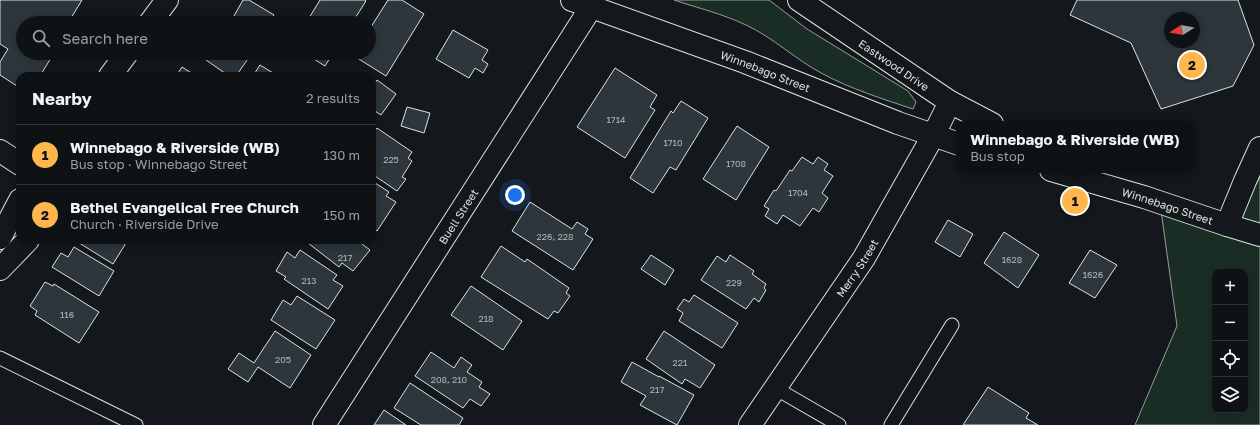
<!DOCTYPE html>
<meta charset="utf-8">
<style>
:root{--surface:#0f1215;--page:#181b1e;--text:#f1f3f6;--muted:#9b9ea0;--line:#2f3234;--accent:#ffb74d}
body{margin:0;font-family:"Golos Text",sans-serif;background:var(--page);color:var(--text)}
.controls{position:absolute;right:12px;bottom:12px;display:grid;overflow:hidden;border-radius:8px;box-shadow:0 2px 10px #0003}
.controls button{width:36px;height:36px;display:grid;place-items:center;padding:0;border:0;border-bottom:1px solid var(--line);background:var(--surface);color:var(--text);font:20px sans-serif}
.compass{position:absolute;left:1164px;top:12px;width:36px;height:36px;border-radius:50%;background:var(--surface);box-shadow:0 2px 10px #0003;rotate:259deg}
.you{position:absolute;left:515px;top:195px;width:14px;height:14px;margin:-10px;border:3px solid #fff;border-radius:50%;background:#1a73e8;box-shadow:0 0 0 6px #1a73e833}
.badge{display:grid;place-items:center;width:26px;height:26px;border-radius:50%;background:var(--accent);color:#111;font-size:13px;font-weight:700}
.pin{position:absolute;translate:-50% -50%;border:2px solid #fff;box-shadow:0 1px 4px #0006}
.popup{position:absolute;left:956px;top:121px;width:238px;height:52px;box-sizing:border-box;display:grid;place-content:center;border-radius:8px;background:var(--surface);filter:drop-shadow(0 1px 3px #0005);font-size:13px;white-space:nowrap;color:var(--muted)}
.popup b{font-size:15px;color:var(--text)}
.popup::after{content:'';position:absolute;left:50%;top:100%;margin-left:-8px;border:8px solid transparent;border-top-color:var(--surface)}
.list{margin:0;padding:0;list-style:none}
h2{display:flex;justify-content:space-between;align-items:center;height:52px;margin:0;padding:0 16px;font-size:17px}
h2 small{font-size:13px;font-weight:400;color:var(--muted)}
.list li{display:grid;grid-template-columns:26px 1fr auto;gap:12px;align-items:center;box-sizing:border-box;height:60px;padding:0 16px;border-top:1px solid var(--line)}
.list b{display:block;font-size:15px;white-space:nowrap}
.list p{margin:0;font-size:13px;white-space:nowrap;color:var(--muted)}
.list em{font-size:13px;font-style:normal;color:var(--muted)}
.icon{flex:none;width:22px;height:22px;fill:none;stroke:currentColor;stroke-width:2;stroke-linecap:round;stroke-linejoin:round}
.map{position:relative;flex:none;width:1260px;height:425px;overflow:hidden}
.search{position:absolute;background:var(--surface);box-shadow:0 2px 10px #0003;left:16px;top:16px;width:360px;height:44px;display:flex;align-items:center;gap:10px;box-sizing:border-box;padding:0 14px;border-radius:22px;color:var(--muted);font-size:15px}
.panel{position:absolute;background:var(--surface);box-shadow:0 2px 10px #0003;left:16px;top:72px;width:360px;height:172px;border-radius:12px}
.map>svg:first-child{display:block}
.green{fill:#1a2d24;stroke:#939e99;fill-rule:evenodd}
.building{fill:#2c363c;stroke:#d8e6dc;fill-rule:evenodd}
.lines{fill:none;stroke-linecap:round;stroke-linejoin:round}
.lane-casing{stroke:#d8e6dc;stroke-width:15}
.street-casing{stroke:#d8e6dc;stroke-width:24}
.secondary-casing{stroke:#d8e6dc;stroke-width:24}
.lane{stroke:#14181c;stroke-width:13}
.street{stroke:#14181c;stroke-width:22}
.secondary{stroke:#14181c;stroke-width:22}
.labels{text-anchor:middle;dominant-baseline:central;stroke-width:3;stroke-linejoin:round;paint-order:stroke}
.number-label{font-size:9px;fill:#adbab4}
.street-label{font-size:11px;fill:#d8e6dc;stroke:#14181c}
</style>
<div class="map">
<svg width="1260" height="425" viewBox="0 0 1260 425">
<rect width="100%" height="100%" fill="#14181c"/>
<g class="green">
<path d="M674,0H769L807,29L908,91L916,102L913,109C883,99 851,89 823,74C796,60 774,38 746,25C723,14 698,8 674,0Z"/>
<path d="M1260,148V425H1135L1177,326L1160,203L1227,225ZM1215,272H1245V410H1215Z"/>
</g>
<g class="building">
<path d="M0,0H82L68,23H23V53H54L40,76H20V88L0,75V62L8,49L0,44Z"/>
<path d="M243,0H249L274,15L269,23H230Z"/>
<path d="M320,0H365L366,1L352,23H306Z"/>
<path d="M388,0H402L424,14L386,76L354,56L355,53H369V30Z"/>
<path d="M1077,0H1238L1254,45L1233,86L1161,109L1131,43L1070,15ZM1170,18H1194V42H1170Z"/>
<path d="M453,30L488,50L482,60L488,64L483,73L475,68L469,78L436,59Z"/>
<path d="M196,53H252L236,76H229Z"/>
<path d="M304,53H333L325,66Z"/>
<path d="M260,65L278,76H253Z"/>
<path d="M182,67L196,76H176Z"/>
<path d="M615,68L657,95L650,107L655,110L625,158L577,127Z"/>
<path d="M377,80L396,94L381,115L372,109V87Z"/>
<path d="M681,101L708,118L676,170L670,167L653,193L630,178L671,111L673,113Z"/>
<path d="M407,107L430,113L424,133L401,126Z"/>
<path d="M737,126L769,147L736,200L703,179Z"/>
<path d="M377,128L412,152L408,158L412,161L402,177L406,179L397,191L372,174V134Z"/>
<path d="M802,157L813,164L818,157L828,164L824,170L833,176L822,193L828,198L819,212L813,208L800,226L783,215L777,224L765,216L769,209L764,206L774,190L776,191L790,170L792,171Z"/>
<path d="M372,181L389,192L386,196L396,202L377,231L372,227Z"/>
<path d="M530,202L572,229L577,222L588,229L585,234L593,239L573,270L512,231Z"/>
<path d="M948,220L973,234L960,257L935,242Z"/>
<path d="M1004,232L1039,255L1018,288L984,263Z"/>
<path d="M77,240H121L126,243L113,264L76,241Z"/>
<path d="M307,240H365L362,244L370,250L353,271L342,263L339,267L308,243L309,241Z"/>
<path d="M501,246L525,262L527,259L569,288L566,293L570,296L558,313L554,311L548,319L481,277Z"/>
<path d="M74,247L114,271L99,296L52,267L61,253L68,257Z"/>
<path d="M300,250L337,275L333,280L343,286L328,309L284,279L286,277L276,271L287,252L295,258Z"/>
<path d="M1090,250L1117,265L1095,298L1069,283Z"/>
<path d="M651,255L674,270L665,285L641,269Z"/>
<path d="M730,255L754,271L752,274L766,284L764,288L766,290L759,302L754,298L746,309L701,280L717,256L726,262Z"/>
<path d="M45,282L53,286L54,284L99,312L79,343L35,315L37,311L30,306Z"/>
<path d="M471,286L522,321L503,350L451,315Z"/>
<path d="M694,295L738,323L722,348L679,321L683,313L677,309L684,299L689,302Z"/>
<path d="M297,296L335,320L316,349L271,320L283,300L291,305Z"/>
<path d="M275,331L311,355L290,388L258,367L248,382L228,369L239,353L254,363Z"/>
<path d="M664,331L715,365L700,388L685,379L682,384L646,359Z"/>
<path d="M431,352L454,368L461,357L472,365L467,372L482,382L479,387L490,394L481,406L470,399L463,408L415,376Z"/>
<path d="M632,362L659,377V376L694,395L677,425L640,405L646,396L621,382Z"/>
<path d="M410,383L463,418L459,425H421L394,408Z"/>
<path d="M988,387L1029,413L1026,418L1038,425H963Z"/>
<path d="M384,410L406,425H374Z"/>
</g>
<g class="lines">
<defs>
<g id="lane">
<path d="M0,358L136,425"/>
<path d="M775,388L839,425"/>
<path d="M891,425L952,325"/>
</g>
<g id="street">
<path d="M1227,225L1245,181L1260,148"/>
<path id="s1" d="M324,425L592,6"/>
<path id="s2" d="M750,425L864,258L933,136L950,102"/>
</g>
<g id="secondary">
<path id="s3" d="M572,0L745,62L898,123L959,144"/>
<path id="s4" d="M799,0L950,102L992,124"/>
<path d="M150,23L167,0"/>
<path d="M110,76L127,53"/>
<path d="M0,151L20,164"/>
<path id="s5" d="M1051,170L1144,197L1227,225L1260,235"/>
<path d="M0,238L20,200"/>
<path d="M0,269L28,240"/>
</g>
</defs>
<use href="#lane" class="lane-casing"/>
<use href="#street" class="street-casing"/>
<use href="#secondary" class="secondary-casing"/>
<use href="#lane" class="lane"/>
<use href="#street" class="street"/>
<use href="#secondary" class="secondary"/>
</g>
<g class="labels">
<g class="number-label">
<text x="616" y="119">1714</text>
<text x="673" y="142">1710</text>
<text x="391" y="159">225</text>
<text x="736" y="163">1708</text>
<text x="798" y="192">1704</text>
<text x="555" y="236">226, 228</text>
<text x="345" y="257">217</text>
<text x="1012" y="259">1628</text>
<text x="1093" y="274">1626</text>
<text x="309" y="280">213</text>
<text x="734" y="282">229</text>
<text x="67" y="314">116</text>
<text x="486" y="318">218</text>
<text x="283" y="359">205</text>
<text x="680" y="362">221</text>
<text x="449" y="379">208, 210</text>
<text x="657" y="389">217</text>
</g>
<g class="street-label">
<text stroke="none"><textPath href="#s4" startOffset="115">Eastwood Drive</textPath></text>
<text stroke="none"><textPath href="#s3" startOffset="206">Winnebago Street</textPath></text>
<text stroke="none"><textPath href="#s5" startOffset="122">Winnebago Street</textPath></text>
<text stroke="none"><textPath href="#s1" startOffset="248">Buell Street</textPath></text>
<text stroke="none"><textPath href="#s2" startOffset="190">Merry Street</textPath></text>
</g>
</g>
</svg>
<div class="controls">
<button>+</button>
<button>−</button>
<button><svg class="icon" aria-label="locate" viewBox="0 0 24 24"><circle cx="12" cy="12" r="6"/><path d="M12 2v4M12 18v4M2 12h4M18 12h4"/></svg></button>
<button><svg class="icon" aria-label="layers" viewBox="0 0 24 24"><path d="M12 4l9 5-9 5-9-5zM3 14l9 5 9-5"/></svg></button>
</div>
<svg class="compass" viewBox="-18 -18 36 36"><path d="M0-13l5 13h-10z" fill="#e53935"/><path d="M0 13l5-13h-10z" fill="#9b9ea0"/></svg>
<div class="you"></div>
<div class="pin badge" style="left:1075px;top:201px">1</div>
<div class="popup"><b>Winnebago &amp; Riverside (WB)</b>Bus stop</div>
<div class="pin badge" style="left:1192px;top:65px">2</div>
<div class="search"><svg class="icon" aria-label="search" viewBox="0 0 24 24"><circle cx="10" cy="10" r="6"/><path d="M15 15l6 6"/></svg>Search here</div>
<section class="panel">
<h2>Nearby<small>2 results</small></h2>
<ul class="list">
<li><span class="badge">1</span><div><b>Winnebago &amp; Riverside (WB)</b><p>Bus stop · Winnebago Street</p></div><em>130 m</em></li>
<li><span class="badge">2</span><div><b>Bethel Evangelical Free Church</b><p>Church · Riverside Drive</p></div><em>150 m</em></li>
</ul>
</section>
</div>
